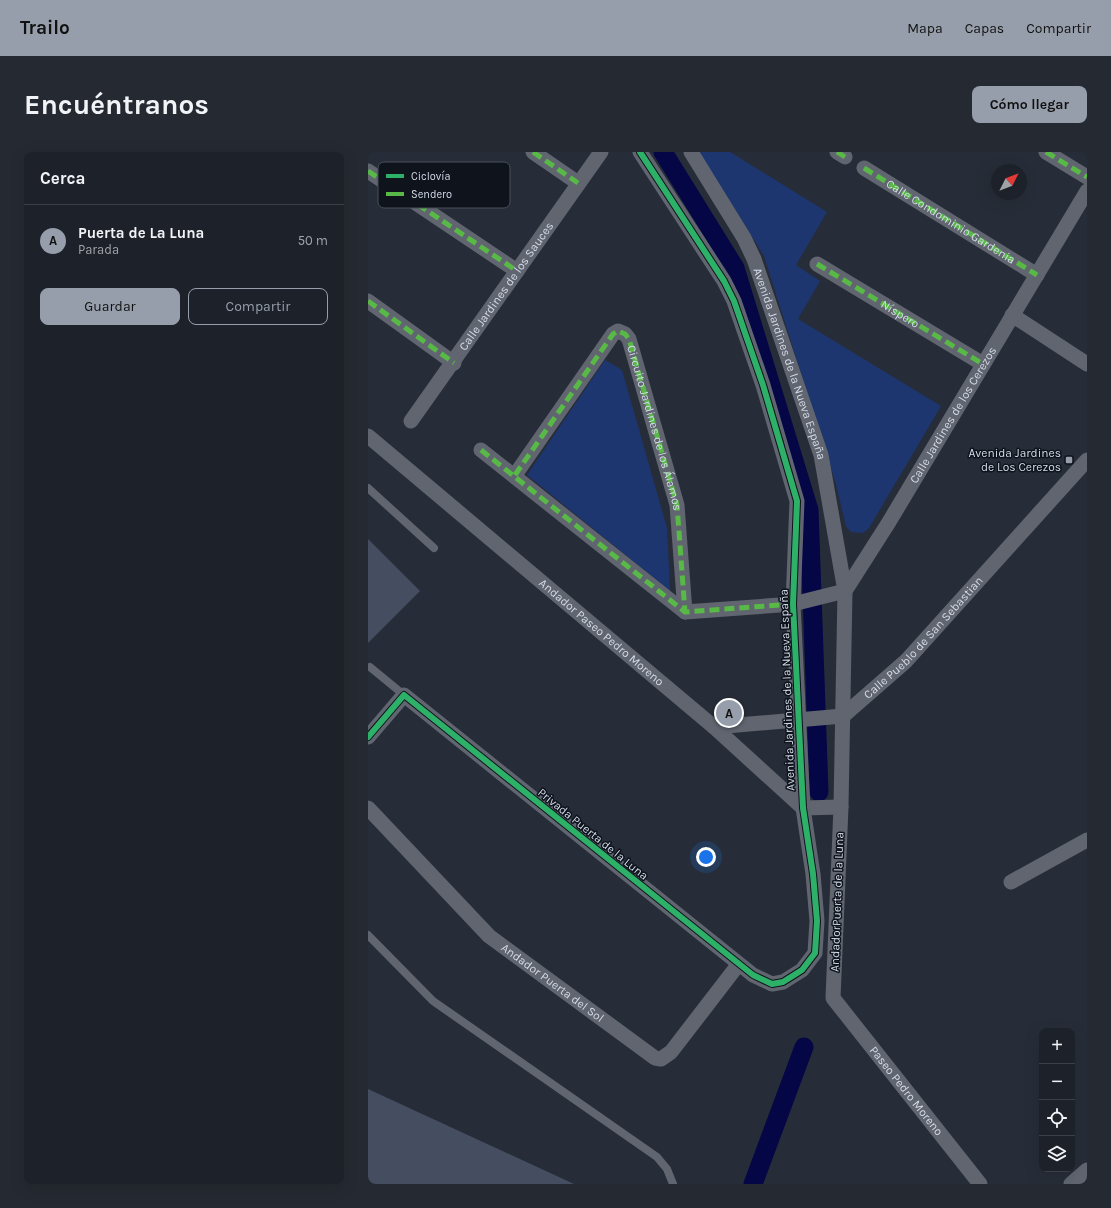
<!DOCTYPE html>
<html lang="es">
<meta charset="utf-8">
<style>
:root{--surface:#1d222a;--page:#252a32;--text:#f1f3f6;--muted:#a0a4a8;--line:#3b3f47;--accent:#979eab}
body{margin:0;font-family:Karla,sans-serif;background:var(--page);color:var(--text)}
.controls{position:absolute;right:12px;bottom:12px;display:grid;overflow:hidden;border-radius:8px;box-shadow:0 4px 16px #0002}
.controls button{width:36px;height:36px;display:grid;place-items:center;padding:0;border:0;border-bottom:1px solid var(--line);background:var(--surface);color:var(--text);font:20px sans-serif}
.compass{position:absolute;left:623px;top:12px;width:36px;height:36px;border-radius:50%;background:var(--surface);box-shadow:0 4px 16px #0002;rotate:48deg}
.you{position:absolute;left:338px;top:705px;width:14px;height:14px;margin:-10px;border:3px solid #fff;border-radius:50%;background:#1a73e8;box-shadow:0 0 0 6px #1a73e833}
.badge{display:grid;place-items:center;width:26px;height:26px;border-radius:50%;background:var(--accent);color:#111;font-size:13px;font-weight:700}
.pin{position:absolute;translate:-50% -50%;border:2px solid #fff;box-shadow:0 1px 4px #0006}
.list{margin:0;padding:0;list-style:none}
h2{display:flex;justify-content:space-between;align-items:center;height:52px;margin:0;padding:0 16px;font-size:17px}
h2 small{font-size:13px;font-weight:400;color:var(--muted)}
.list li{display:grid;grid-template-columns:26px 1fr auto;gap:12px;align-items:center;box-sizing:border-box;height:72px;padding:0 16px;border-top:1px solid var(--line)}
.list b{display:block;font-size:15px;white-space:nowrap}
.list p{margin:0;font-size:13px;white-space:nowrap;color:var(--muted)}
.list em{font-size:13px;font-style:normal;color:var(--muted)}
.actions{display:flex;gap:8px;padding:12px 16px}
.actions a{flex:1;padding:9px 0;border:1px solid var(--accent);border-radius:8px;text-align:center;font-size:14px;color:var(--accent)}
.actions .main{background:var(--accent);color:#111}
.icon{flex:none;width:22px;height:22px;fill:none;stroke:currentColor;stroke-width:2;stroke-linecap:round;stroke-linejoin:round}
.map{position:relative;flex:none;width:719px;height:1032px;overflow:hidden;border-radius:8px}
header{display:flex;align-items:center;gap:24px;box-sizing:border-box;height:56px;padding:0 20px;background:var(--accent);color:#111}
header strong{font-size:19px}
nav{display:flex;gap:22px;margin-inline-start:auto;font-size:14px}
.intro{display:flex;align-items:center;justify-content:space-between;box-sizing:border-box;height:96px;padding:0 24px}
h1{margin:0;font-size:28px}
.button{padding:10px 18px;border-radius:8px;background:var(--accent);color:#111;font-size:14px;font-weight:700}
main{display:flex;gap:24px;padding:0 24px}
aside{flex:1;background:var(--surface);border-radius:8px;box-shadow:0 4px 16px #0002}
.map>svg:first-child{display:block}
.green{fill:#1d366f}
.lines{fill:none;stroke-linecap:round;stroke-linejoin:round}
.canal{stroke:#040645;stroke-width:19}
.building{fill:#454d60}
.service{stroke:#606570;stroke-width:8}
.minor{stroke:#606570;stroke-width:15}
.quiet{stroke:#58b947;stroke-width:5;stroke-dasharray:10 5;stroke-linecap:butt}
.cycleway-casing{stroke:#0e131c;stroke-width:8}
.cycleway{stroke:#2db169;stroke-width:6}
.poi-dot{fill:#979eab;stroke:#0e131c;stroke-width:1.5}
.labels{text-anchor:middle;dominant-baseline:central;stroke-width:3;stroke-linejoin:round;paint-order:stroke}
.street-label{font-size:12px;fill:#d4dbe9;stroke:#0e131c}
.poi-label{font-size:12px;fill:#d4dbe9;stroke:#0e131c;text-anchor:end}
.key{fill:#0e131c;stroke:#494f5a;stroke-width:1}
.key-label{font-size:11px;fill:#d4dbe9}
</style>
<header>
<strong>Trailo</strong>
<nav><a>Mapa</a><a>Capas</a><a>Compartir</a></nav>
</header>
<div class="intro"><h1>Encuéntranos</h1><a class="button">Cómo llegar</a></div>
<main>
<aside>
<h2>Cerca<small></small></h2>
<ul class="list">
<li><span class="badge">A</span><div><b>Puerta de La Luna</b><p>Parada</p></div><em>50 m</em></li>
</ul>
<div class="actions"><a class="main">Guardar</a><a>Compartir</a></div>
</aside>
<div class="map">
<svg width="719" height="1032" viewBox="0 0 719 1032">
<rect width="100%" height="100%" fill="#272d38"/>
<g class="green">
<path d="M331,0H362L459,60L428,113L452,129L430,167L573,254L501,376L495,381L483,380L478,374L468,332L396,104Z"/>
<path d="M237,208L254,218L299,376L302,439L159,323Z"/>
</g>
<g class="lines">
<g class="canal">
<path d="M295,0L367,116L441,358L451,640"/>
<path d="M385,1032L436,895"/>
</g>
</g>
<g class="building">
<path d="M0,387L52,439L0,491Z"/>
<path d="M0,937L206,1032H0Z"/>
</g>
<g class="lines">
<g class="service">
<path d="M0,336L66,396"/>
<path d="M2,515L36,543"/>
<path d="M0,783L65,849L289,1005L299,1017L305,1032"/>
</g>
<g class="minor">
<path d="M165,0L210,31"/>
<path id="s1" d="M323,0L376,86L386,107L453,303L477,439L473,655L465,846L612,1032"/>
<path d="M469,0L477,5"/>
<path d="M678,0L719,25"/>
<path d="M496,16L669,123"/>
<path d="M0,19L149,119"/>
<path id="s2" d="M449,112L615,212"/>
<path d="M0,149L86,211"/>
<path d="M644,163L719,212"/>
<path id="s3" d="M43,269L233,0"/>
<path id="s4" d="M0,284L346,575L435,656L473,655"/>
<path id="s5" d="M113,298L317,460L425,452L477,439L521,370L719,39"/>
<path id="s6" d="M147,323L245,182L250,179L257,182L261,187L309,353L317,460"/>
<path id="s7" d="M346,575L475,564L538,509L719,308"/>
<path d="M0,585L36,543L385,823L404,832L415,830L434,818L447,801L449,769L445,722L435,656L425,452L429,349L395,233L366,149L356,129L272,0"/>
<path id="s8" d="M0,656L121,784L287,906L293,907L303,900L370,813"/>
<path d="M643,730L719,688"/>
<path d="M703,1032L719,1018"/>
</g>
<g class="quiet">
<path d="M165,0L210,31"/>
<path d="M469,0L477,5"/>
<path d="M678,0L719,25"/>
<path id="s9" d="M496,16L669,123"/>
<path d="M0,19L149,119"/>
<path d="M449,112L615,212"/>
<path d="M0,149L86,211"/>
<path d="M113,298L317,460L425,452"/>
<path d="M147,323L245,182L250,179L257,182L261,187L309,353L317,460"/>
</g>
<defs>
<path id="cycleway" d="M0,585L36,543L385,823L404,832L415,830L434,818L447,801L449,769L445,722L435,656L425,452L429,349L395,233L366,149L356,129L272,0"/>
</defs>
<use href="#cycleway" class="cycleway-casing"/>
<use href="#cycleway" class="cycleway"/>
</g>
<rect class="poi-dot" x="697" y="304" width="8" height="8" rx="2"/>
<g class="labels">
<g class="street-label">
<text stroke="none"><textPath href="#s9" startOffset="102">Calle Condominio Gardenia</textPath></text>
<text stroke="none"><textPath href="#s3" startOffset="165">Calle Jardines de los Sauces</textPath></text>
<text stroke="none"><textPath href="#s2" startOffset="97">Níspero</textPath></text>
<text stroke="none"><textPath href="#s1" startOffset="235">Avenida Jardines de la Nueva España</textPath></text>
<text stroke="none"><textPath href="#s5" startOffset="629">Calle Jardines de los Cerezos</textPath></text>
<text stroke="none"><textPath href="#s6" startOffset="284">Circuito Jardines de los Álamos</textPath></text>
<text stroke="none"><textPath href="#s4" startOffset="305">Andador Paseo Pedro Moreno</textPath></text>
<text stroke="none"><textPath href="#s7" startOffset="242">Calle Pueblo de San Sebastian</textPath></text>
<text transform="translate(419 538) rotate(-92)">Avenida Jardines de la Nueva España</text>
<text transform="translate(225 682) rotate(39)">Privada Puerta de la Luna</text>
<text transform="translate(469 750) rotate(-88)">AndadorPuerta de la Luna</text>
<text stroke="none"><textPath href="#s8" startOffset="255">Andador Puerta del Sol</textPath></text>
<text stroke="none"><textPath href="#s1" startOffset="995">Paseo Pedro Moreno</textPath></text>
</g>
<g class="poi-label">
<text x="693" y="301">Avenida Jardines<tspan x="693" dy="14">de Los Cerezos</tspan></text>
</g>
</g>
<rect x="10" y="10" width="132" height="46" rx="6" class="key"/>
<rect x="18" y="22" width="18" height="4" fill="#2db169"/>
<rect x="18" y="40" width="18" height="4" fill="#58b947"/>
<g class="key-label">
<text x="43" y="28">Ciclovía</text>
<text x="43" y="46">Sendero</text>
</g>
</svg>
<div class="controls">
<button>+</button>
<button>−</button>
<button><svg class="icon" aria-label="locate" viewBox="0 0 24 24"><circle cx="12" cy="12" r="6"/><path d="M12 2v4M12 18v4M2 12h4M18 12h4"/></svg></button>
<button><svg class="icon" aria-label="layers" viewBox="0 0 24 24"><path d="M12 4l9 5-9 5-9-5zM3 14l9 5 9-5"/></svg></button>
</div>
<svg class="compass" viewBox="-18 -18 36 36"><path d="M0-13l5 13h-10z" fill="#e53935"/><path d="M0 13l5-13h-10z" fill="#a0a4a8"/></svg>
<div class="you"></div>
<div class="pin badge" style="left:361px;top:561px">A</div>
</div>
</main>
